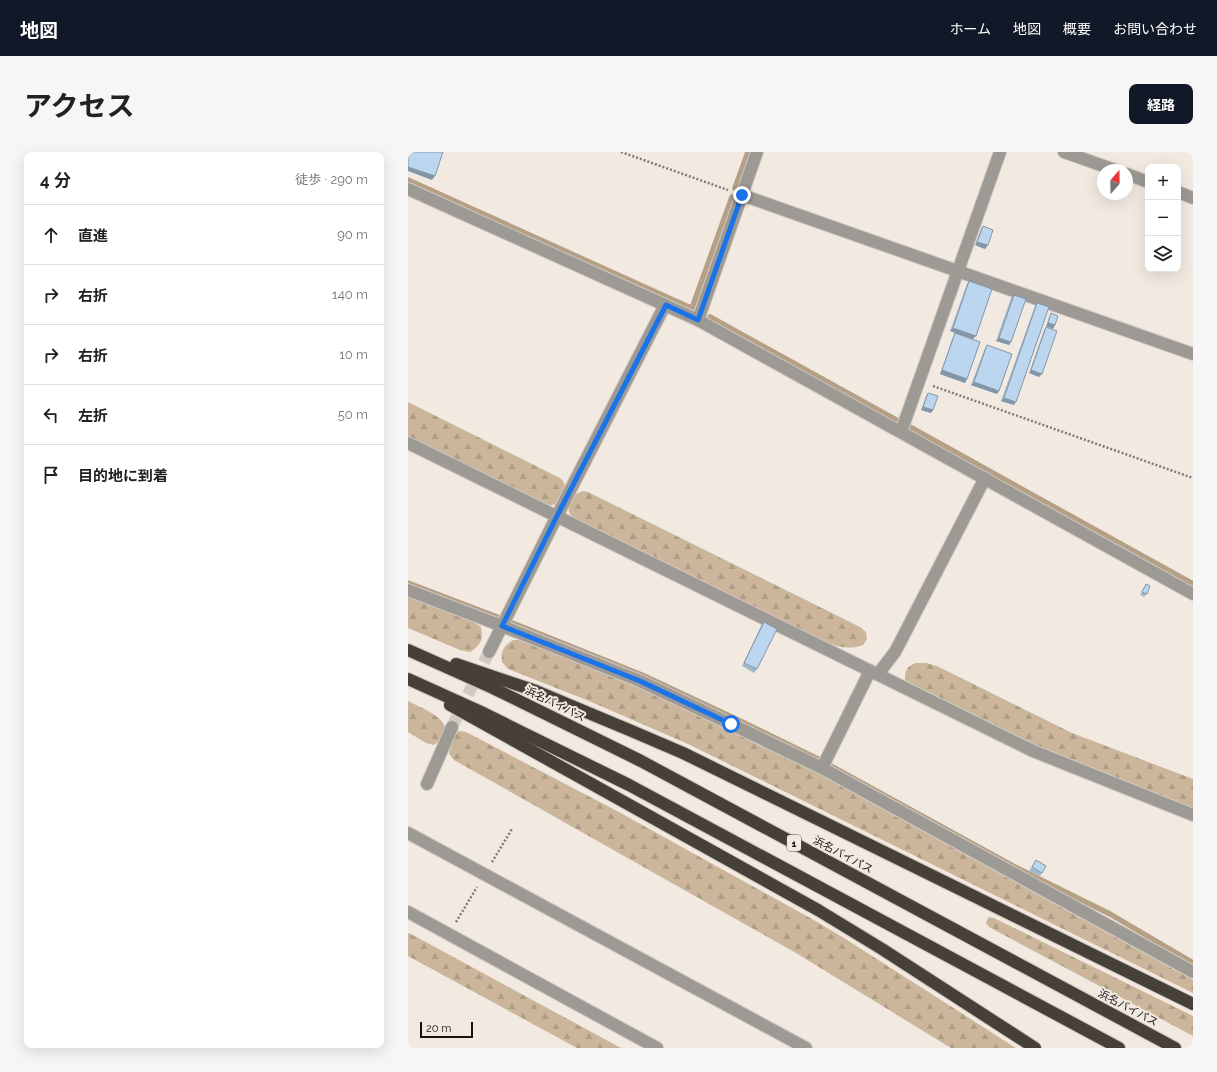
<!DOCTYPE html>
<html lang="ja">
<meta charset="utf-8">
<style>
:root{--surface:#fff;--page:#f6f6f6;--text:#202124;--muted:#757577;--line:#e0e0e0;--accent:#111827}
body{margin:0;font-family:Raleway,"Noto Sans JP",sans-serif;background:var(--page);color:var(--text)}
.controls{position:absolute;right:12px;top:12px;display:grid;overflow:hidden;border-radius:8px;box-shadow:0 4px 16px #0002}
.controls button{width:36px;height:36px;display:grid;place-items:center;padding:0;border:0;border-bottom:1px solid var(--line);background:var(--surface);color:var(--text);font:20px sans-serif}
.compass{position:absolute;left:689px;top:12px;width:36px;height:36px;border-radius:50%;background:var(--surface);box-shadow:0 4px 16px #0002;rotate:20deg}
.scale{position:absolute;left:12px;bottom:10px;width:53px;box-sizing:border-box;padding-left:4px;border:2px solid #161310;border-top:0;font-size:11px;line-height:14px;white-space:nowrap;color:#161310;-webkit-text-stroke:3px #f2eae1;paint-order:stroke}
.stop{position:absolute;width:12px;height:12px;margin:-9px;border:3px solid #1a73e8;border-radius:50%;background:#fff}
.stop.end{background:#1a73e8;border-color:#fff;box-shadow:0 1px 4px #0008}
.list{margin:0;padding:0;list-style:none}
h2{display:flex;justify-content:space-between;align-items:center;height:52px;margin:0;padding:0 16px;font-size:17px}
h2 small{font-size:13px;font-weight:400;color:var(--muted)}
.list li{display:grid;grid-template-columns:26px 1fr auto;gap:12px;align-items:center;box-sizing:border-box;height:60px;padding:0 16px;border-top:1px solid var(--line)}
.list b{display:block;font-size:15px;white-space:nowrap}
.list em{font-size:13px;font-style:normal;color:var(--muted)}
.icon{flex:none;width:22px;height:22px;fill:none;stroke:currentColor;stroke-width:2;stroke-linecap:round;stroke-linejoin:round}
.map{position:relative;flex:none;width:785px;height:896px;overflow:hidden;border-radius:8px}
header{display:flex;align-items:center;gap:24px;box-sizing:border-box;height:56px;padding:0 20px;background:var(--accent);color:#fff}
header strong{font-size:19px}
nav{display:flex;gap:22px;margin-inline-start:auto;font-size:14px}
.intro{display:flex;align-items:center;justify-content:space-between;box-sizing:border-box;height:96px;padding:0 24px}
h1{margin:0;font-size:28px}
.button{padding:10px 18px;border-radius:8px;background:var(--accent);color:#fff;font-size:14px;font-weight:700}
main{display:flex;gap:24px;padding:0 24px}
aside{flex:1;background:var(--surface);border-radius:8px;box-shadow:0 4px 16px #0002}
.map>svg:first-child{display:block}
.forest{fill:url(#forest-firs)}
.lines{fill:none;stroke-linecap:round;stroke-linejoin:round}
.stream{stroke:#b5a086;stroke-width:5.5}
.minor-tunnel{stroke:#d1cac2;stroke-width:12;stroke-dasharray:12 6;stroke-linecap:butt}
.minor-casing{stroke:#cfc8c0;stroke-width:14}
.highway-casing{stroke:#cfc8c0;stroke-width:14}
.path{stroke:#817b75;stroke-width:2.5;stroke-dasharray:2 2;stroke-linecap:butt}
.minor{stroke:#9d9a96;stroke-width:12}
.highway{stroke:#464038;stroke-width:12}
.wall{fill:#a1b8cd}
.shaded-wall{fill:#8396a7}
.building{fill:#bbd6ee;stroke:#8396a7}
.route{stroke:#1a73e8;stroke-width:5}
.labels{text-anchor:middle;dominant-baseline:central;stroke-width:4;stroke-linejoin:round;paint-order:stroke}
.shield{fill:#f2eae1;stroke:#58544f;stroke-width:1}
.shield-label{font-size:10px;font-weight:bold;fill:#161310}
.street-label{font-size:11px;fill:#161310;stroke:#f2eae1}
</style>
<header>
<strong>地図</strong>
<nav><a>ホーム</a><a>地図</a><a>概要</a><a>お問い合わせ</a></nav>
</header>
<div class="intro"><h1>アクセス</h1><a class="button">経路</a></div>
<main>
<aside>
<h2>4 分<small>徒歩 · 290 m</small></h2>
<ul class="list">
<li><svg class="icon" aria-label="ahead" viewBox="0 0 24 24"><path d="M12 20V5M6 11l6-6 6 6"/></svg><div><b>直進</b></div><em>90 m</em></li>
<li><svg class="icon" aria-label="right" viewBox="0 0 24 24"><path d="M7 20v-9h11M14 6l5 5-5 5"/></svg><div><b>右折</b></div><em>140 m</em></li>
<li><svg class="icon" aria-label="right" viewBox="0 0 24 24"><path d="M7 20v-9h11M14 6l5 5-5 5"/></svg><div><b>右折</b></div><em>10 m</em></li>
<li><svg class="icon" aria-label="left" viewBox="0 0 24 24"><path d="M17 20v-9H6M10 6l-5 5 5 5"/></svg><div><b>左折</b></div><em>50 m</em></li>
<li><svg class="icon" aria-label="arrive" viewBox="0 0 24 24"><path d="M6 21V4h12l-3 4 3 4H6"/></svg><div><b>目的地に到着</b></div></li>
</ul>
</aside>
<div class="map">
<svg width="785" height="896" viewBox="0 0 785 896">
<defs>
<pattern id="forest-firs" width="22" height="20" patternUnits="userSpaceOnUse"><rect width="22" height="20" fill="#cbb69b"/><path d="M5 1l3.5 6h-7zM16 11l3.5 6h-7z" fill="#ae9c84"/></pattern>
</defs>
<rect width="100%" height="100%" fill="#f2eae1"/>
<g class="forest">
<path d="M0,250L152,326C155,329 157,331 157,335C157,341 150,352 144,353C142,354 138,353 137,352L0,285Z"/>
<path d="M175,339L180,340L452,475L458,480L459,487L455,493C442,498 430,495 417,490L166,366C154,357 163,342 175,339Z"/>
<path d="M0,445L64,469L73,475C75,488 73,493 62,500L52,498L0,476Z"/>
<path d="M105,488H113L229,535L320,578L411,622L785,828V841L280,592L181,549L100,517L94,510C93,499 95,494 105,488Z"/>
<path d="M508,511H518L529,514L664,581L785,627V657L627,594L503,532L497,528C497,518 499,514 508,511Z"/>
<path d="M0,549C17,558 56,571 26,593L18,591L0,580Z"/>
<path d="M51,579L58,580L209,659L404,767L436,786L608,896H543L388,801L46,608L41,602C42,592 44,586 51,579Z"/>
<path d="M581,765L586,766L785,864V884L581,775L578,771L579,768Z"/>
<path d="M0,781L3,782L213,896H169L0,804Z"/>
</g>
<g class="lines">
<g class="stream">
<path d="M0,28L283,156"/>
<path d="M327,36L340,0"/>
<path d="M284,156L324,45"/>
<path d="M302,165L490,269"/>
<path d="M502,275L785,432"/>
<path d="M0,431L92,466"/>
<path d="M102,470L234,523L326,566L412,608"/>
<path d="M421,613L605,714L702,762L785,811"/>
</g>
<path class="minor-tunnel" d="M44,575L81,500"/>
<defs>
<g id="minor">
<path d="M656,0L707,18"/>
<path d="M719,22L740,30"/>
<path d="M0,37L290,168L785,442"/>
<path d="M770,40L785,46"/>
<path d="M334,43L785,202"/>
<path d="M290,168L349,0"/>
<path d="M493,280L592,0"/>
<path d="M0,291L625,599L785,663"/>
<path d="M0,438L94,474L232,529L323,572L414,616L785,820"/>
<path d="M81,500L149,364L257,153"/>
<path d="M470,522L487,500L577,326"/>
<path d="M414,616L462,519"/>
<path d="M19,632L44,575"/>
<path d="M0,681L398,896"/>
<path d="M0,760L249,896"/>
</g>
<g id="highway">
<path d="M0,498L85,536L233,609L767,896"/>
<path d="M48,512L128,539L226,580L275,601L785,852"/>
<path d="M0,527L73,560L221,633L711,896"/>
<path d="M42,553L410,758L474,797L627,896"/>
</g>
</defs>
<use href="#minor" class="minor-casing"/>
<use href="#highway" class="highway-casing"/>
<g class="path">
<path d="M213,0L320,38"/>
<path d="M525,234L785,326"/>
<path d="M84,710L104,677"/>
<path d="M48,770L69,735"/>
</g>
<use href="#minor" class="minor"/>
<use href="#highway" class="highway"/>
</g>
<g class="wall">
<path d="M575,74L580,93L577,97L567,93L573,77Z"/>
<path d="M561,129L565,187L542,179L559,132Z"/>
<path d="M606,143L603,190L601,193L588,189L603,146Z"/>
<path d="M629,151L606,253L593,249L627,154Z"/>
<path d="M643,161L645,177L638,174L641,165Z"/>
<path d="M638,175L631,225L621,221L636,178Z"/>
<path d="M547,181L559,227L557,231L532,222L545,185Z"/>
<path d="M579,193L589,242L563,233L577,196Z"/>
<path d="M520,241L525,258L523,261L513,258L518,244Z"/>
<path d="M738,432L739,442L736,445L732,443Z"/>
<path d="M356,470L349,517L346,521L334,514L353,474Z"/>
<path d="M628,708L634,721L632,724L621,719Z"/>
</g>
<g class="shaded-wall">
<path d="M0,15L27,24L24,28L0,19Z"/>
<path d="M569,90L580,93L577,97L567,93Z"/>
<path d="M640,171L647,173L645,177L638,174Z"/>
<path d="M545,176L568,184L565,187L542,179Z"/>
<path d="M591,186L603,190L601,193L588,189Z"/>
<path d="M534,218L559,227L557,231L532,222Z"/>
<path d="M623,218L634,222L631,225L621,221Z"/>
<path d="M566,230L591,239L589,242L563,233Z"/>
<path d="M596,246L608,250L606,253L593,249Z"/>
<path d="M515,255L525,258L523,261L513,258Z"/>
</g>
<g class="building">
<path d="M0,0H35L27,24L0,15Z"/>
<path d="M575,74L585,78L580,93L569,90Z"/>
<path d="M561,129L584,137L568,184L545,176Z"/>
<path d="M606,143L618,147L603,190L591,186Z"/>
<path d="M629,151L641,155L608,250L596,246Z"/>
<path d="M643,161L650,164L647,173L640,171Z"/>
<path d="M638,175L649,179L634,222L623,218Z"/>
<path d="M547,181L572,190L559,227L534,218Z"/>
<path d="M579,193L604,202L591,239L566,230Z"/>
<path d="M520,241L530,244L525,258L515,255Z"/>
<path d="M738,432L742,434L739,442L734,440Z"/>
<path d="M356,470L369,477L349,517L336,511Z"/>
<path d="M628,708L638,714L634,721L624,715Z"/>
</g>
<g class="lines">
<path class="route" d="M323,572L232,529L94,474L149,364L258,153L290,168L334,43"/>
</g>
<g class="labels">
<rect class="shield" x="379" y="683" width="14" height="16" rx="3"/>
<g class="shield-label">
<text x="386" y="691">1</text>
</g>
<g class="street-label">
<text transform="translate(147 552) rotate(26)">浜名バイパス</text>
<text transform="translate(435 703) rotate(28)">浜名バイパス</text>
<text transform="translate(720 856) rotate(28)">浜名バイパス</text>
</g>
</g>
</svg>
<div class="controls">
<button>+</button>
<button>−</button>
<button><svg class="icon" aria-label="layers" viewBox="0 0 24 24"><path d="M12 4l9 5-9 5-9-5zM3 14l9 5 9-5"/></svg></button>
</div>
<svg class="compass" viewBox="-18 -18 36 36"><path d="M0-13l5 13h-10z" fill="#e53935"/><path d="M0 13l5-13h-10z" fill="#757577"/></svg>
<div class="scale">20 m</div>
<div class="stop" style="left:323px;top:572px"></div>
<div class="stop end" style="left:334px;top:43px"></div>
</div>
</main>
